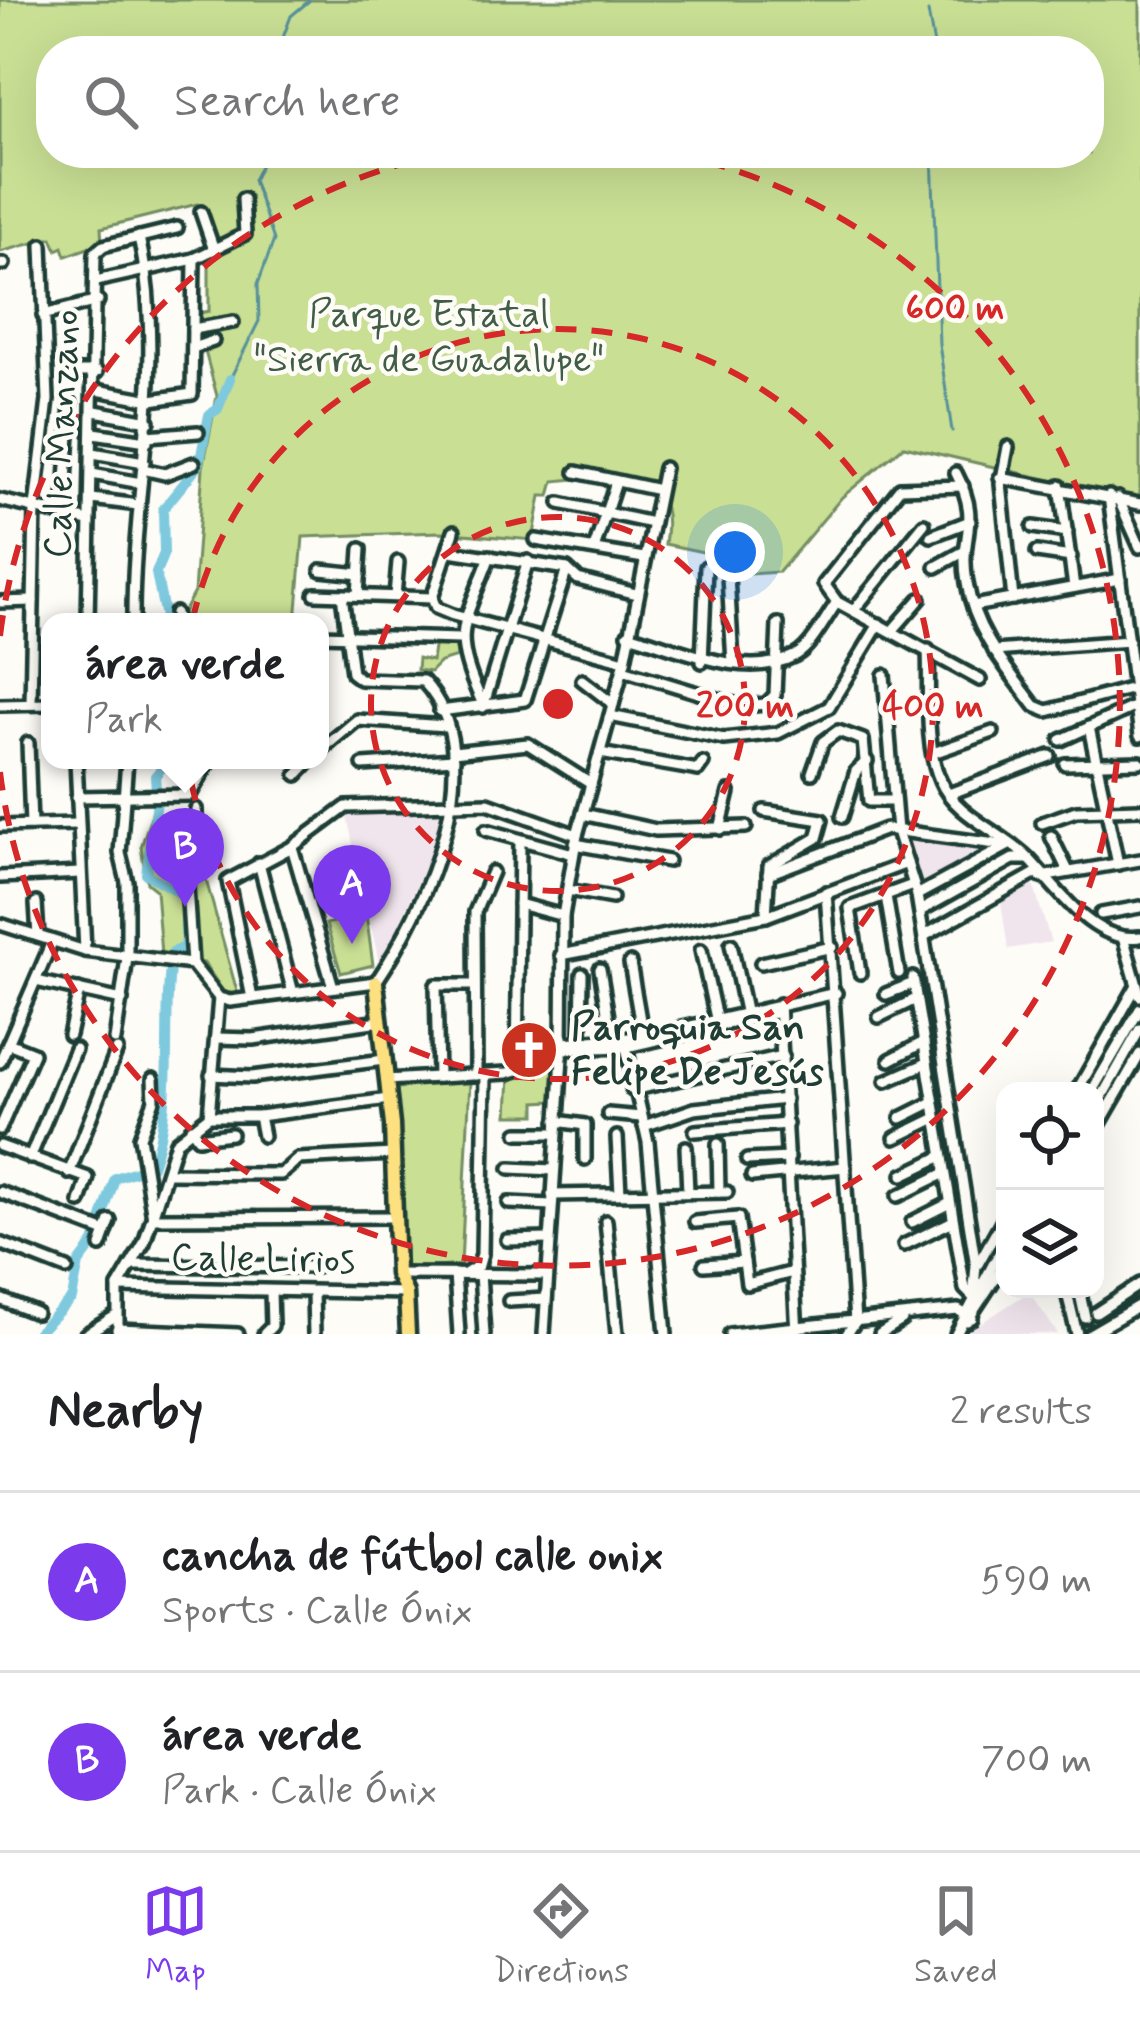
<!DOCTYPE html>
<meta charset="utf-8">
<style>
:root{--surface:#fff;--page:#f2f2f2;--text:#202124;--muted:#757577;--line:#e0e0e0;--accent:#7c3aed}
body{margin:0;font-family:Mynerve,sans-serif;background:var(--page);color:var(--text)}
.controls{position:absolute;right:36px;bottom:36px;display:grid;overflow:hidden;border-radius:24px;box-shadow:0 12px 48px #0002}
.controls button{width:108px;height:108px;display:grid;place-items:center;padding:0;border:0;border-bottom:3px solid var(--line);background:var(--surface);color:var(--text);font:60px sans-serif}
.you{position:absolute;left:735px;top:552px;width:42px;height:42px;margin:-30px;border:9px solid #fff;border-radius:50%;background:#1a73e8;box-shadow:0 0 0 18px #1a73e833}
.badge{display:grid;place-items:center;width:78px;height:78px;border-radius:50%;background:var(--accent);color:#fff;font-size:39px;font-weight:700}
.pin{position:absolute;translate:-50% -99px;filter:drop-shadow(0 3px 6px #0008)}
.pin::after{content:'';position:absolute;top:63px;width:42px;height:36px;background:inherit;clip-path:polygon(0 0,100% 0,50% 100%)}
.popup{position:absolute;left:41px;top:613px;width:288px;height:156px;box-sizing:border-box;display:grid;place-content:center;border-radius:24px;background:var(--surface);filter:drop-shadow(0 3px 9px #0005);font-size:39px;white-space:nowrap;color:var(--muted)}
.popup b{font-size:45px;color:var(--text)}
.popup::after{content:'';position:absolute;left:50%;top:100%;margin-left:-24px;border:24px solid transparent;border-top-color:var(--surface)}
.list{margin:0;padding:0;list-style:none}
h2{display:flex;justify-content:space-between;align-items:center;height:156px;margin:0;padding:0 48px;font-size:51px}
h2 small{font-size:39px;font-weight:400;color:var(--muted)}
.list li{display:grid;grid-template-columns:78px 1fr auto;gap:36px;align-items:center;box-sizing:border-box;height:180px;padding:0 48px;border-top:3px solid var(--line)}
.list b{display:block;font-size:45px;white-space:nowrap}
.list p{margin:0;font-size:39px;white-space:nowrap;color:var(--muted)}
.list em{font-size:39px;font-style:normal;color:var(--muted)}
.icon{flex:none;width:66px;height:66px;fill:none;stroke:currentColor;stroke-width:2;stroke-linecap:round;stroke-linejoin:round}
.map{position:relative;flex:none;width:1140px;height:1334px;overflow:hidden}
.search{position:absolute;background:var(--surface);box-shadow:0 12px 48px #0002;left:36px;right:36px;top:36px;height:132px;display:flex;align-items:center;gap:30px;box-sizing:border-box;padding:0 42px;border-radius:48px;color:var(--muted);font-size:45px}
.sheet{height:516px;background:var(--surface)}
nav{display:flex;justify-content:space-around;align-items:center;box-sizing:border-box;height:168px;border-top:3px solid var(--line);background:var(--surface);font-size:33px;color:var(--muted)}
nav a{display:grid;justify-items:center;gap:6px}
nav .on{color:var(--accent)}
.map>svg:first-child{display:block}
.built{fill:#f1e5ed}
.green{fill:#c9df94;stroke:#748e64;stroke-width:3;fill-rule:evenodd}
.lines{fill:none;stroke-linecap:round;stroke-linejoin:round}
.stream{stroke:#58919a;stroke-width:3}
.river{stroke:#7ec9de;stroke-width:10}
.minor-casing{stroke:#1f3d34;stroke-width:18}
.major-casing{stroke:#1f3d34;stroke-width:21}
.minor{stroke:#fdfcf7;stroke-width:9}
.major{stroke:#fde080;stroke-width:12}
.ring{fill:none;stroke:#d62828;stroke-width:6;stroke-dasharray:21 15}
.labels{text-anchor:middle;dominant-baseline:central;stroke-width:9;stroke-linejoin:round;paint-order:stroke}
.park-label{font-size:39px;fill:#415d47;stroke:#fdfcf7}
.street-label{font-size:39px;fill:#1f3d34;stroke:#fdfcf7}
.poi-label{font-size:39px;font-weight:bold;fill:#1f3d34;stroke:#fdfcf7;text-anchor:start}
.centre{fill:#d62828;stroke:#fdfcf7;stroke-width:6}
.ring-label{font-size:36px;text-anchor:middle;font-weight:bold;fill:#d62828;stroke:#fdfcf7;stroke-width:9;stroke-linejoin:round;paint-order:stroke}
</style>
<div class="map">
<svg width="1140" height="1334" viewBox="0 0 1140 1334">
<rect width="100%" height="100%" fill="#fdfcf7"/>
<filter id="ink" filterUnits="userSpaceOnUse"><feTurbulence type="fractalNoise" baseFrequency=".00833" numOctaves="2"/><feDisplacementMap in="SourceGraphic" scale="24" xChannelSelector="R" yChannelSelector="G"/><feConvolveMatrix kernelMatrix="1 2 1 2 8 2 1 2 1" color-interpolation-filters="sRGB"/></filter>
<g filter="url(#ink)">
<g class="built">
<path d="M451,806L430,856L380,967L346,812Z"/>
<path d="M907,837L998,847L924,887L907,856Z"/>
<path d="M1033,884L1051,942L1008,949L1001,903Z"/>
<path d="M1029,1292L1058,1334H967L975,1327Z"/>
</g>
<g class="green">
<path d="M0,0H1140V501L904,446L842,497L779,572L749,574L722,556L665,544C679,459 607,477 554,481L550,496H541L533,540L441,532L303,537L296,622H178L194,592L203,468L217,396L195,314L209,311V249L197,204L101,228L102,243L66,256L63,247L57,250L52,238L0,252ZM51,51H1089V153H51Z"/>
<path d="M435,641L455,643L457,657L440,662L430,672L417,670L418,658L432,661Z"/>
<path d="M153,810L168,820L189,814L187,848L177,851L179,866L203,869L238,995L225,994L204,963L161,955L156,890L147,883L141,847Z"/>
<path d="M366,914L373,965L341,973L326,924Z"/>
<path d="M556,1063L552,1101L536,1102V1115H508L510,1075Z"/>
<path d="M470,1081L461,1265L403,1270L397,1088Z"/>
</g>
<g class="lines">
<g class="stream">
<path d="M928,12L935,51"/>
<path d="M278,51L291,16L310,0"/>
<path d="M932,153L939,344L952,431"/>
<path d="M230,379L259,321L258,284L274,240L253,180L267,153"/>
</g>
<g class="river">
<path d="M166,622L156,573L164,553L163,509L199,465L209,415L218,409L230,379"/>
<path d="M36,1334L72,1298L79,1263L94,1243L115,1178L152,1166C176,1098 161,1023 172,953L185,946V896L146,874L157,802L155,776L169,760"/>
</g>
<defs>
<g id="minor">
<path d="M201,212L214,250"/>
<path d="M0,264H4"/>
<path d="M96,281L194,259L245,234L243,199"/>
<path d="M43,315L98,301"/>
<path d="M193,329L233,322"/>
<path d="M193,348L213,341"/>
<path d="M74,372H97"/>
<path d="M97,390L151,400L192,394L194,259"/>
<path d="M95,411L149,421"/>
<path d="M94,433L147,441"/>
<path d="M147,436L198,432"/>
<path d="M1008,447L1001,484L1013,599"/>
<path d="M93,453L144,462"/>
<path d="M143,469L165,474L194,463"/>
<path d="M576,472L659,490"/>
<path d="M956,473C983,525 958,533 967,583C975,633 1006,667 1035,706L1047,711L1137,687"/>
<path d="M92,474L141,483"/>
<path d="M1000,478L1140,504"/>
<path d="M963,486L900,488L824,584L837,602L980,680"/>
<path d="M1060,486L1074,587"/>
<path d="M1109,496L1140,736"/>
<path d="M1118,498L1140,547"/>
<path d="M92,499L138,505"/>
<path d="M0,500L89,521"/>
<path d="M560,503L652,523"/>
<path d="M64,512L71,403"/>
<path d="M1033,527L1067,532"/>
<path d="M931,536L970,521"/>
<path d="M536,540L644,558"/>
<path d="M595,546L616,482"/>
<path d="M450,551L567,569L578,579L636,594"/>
<path d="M1037,552L1071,557"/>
<path d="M936,567L965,551"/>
<path d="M321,570L360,574"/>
<path d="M728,576L733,663"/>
<path d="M315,594L432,598L436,608L453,615L625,661"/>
<path d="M358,595L361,549"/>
<path d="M395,596L398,562"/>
<path d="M432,598L454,531"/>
<path d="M0,602L33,601"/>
<path d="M973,606L1120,579"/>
<path d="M854,610L924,524"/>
<path d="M175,613L177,622"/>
<path d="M88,622L95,253L103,246L177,228"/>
<path d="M133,622C132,493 167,365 139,237"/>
<path d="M892,631L920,599"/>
<path d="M628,634C677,647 745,682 796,655C812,646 826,617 837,602"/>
<path d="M320,635L460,639"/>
<path d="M928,650C930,690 924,743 940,780C955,817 1005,833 1030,860C1058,889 1093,944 1140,937"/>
<path d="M994,651L1129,641"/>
<path d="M702,662L706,567"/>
<path d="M623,670L741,706L766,704L775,695L778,624"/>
<path d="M884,675L897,831L917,895L976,1266L973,1297"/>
<path d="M582,680L613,704"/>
<path d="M481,700C449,631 465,624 490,556"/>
<path d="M31,704L35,507L48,400L42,245"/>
<path d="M0,705L50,704"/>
<path d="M483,707L528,561"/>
<path d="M440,711L525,700L567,569"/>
<path d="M610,716L724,739L778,733L829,707L879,624"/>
<path d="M1089,727L1118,864"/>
<path d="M1061,740L1140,704"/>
<path d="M28,743L31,825"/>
<path d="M320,751L357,720L446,726"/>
<path d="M453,752L528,744L591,784"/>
<path d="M600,753L698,770L703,763"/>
<path d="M933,753L993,732"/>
<path d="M76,760L85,951"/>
<path d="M1065,764L1140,762"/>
<path d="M363,765L454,759"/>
<path d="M812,773L823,742L838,731L863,740L869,801H893"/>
<path d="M297,775L311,760"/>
<path d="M949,794L1050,756"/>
<path d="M77,797L190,795L210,760"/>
<path d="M764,811L822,820L817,838L769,866L766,916"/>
<path d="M583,814L656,830L746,827"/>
<path d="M842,817L856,771L867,761"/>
<path d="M1042,823L1076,811L1140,809"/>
<path d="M0,826L77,824"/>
<path d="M720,829L729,792"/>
<path d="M486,830L573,854"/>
<path d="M1051,836L1068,871"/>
<path d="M575,844L668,861"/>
<path d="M292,847L333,987"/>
<path d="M259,863L293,993"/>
<path d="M768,874L886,829L1003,845"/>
<path d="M0,877L80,873"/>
<path d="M1041,877L1140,860"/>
<path d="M568,890L612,898"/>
<path d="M826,892L855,1322L847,1334"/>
<path d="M917,895L1009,845"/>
<path d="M886,896L899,973"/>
<path d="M36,903L38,936"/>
<path d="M519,904L563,916"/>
<path d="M920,911L1013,859H1029"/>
<path d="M1101,914L1140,907"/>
<path d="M0,924L85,951L192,964L219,998L230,1001L376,982C425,909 495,758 423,681L360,679L352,673L342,595"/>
<path d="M924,936L1038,872"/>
<path d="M1124,940L1140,996"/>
<path d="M731,944L745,1011"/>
<path d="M701,950L716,1018"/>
<path d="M561,955L766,916L907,863"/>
<path d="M630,963L643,1037"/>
<path d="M761,963L832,947"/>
<path d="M192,964L186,871L196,864V809"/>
<path d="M600,969L612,1041"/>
<path d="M860,973L850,908L913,885"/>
<path d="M913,978L965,1289L973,1297"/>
<path d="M36,981L122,1000"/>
<path d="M886,994L914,983"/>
<path d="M252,998L228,881L292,847L346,807L488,803L577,835"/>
<path d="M779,1004L797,1334"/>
<path d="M879,1017L916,999"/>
<path d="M69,1035L79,990"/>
<path d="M216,1038L253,1039L380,1021"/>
<path d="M115,1040L127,958V882L120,853L127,760"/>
<path d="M581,1040L582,974"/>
<path d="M562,1043L643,1037L836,993"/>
<path d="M626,1047L648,1142L666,1334"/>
<path d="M562,1049L626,1047L779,1012"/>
<path d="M890,1060L924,1042"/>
<path d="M0,1062L52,942"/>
<path d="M517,1069L520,841"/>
<path d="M211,1075L252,1077L384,1060"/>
<path d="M476,1075L475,912L492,872"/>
<path d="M438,1077L436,985H475"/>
<path d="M153,1079L154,1100L140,1137L153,1218L395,1217"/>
<path d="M386,1080L507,1073L562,1057"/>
<path d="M886,1081L927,1063"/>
<path d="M632,1090L783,1056"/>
<path d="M1077,1091L1137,985"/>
<path d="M1092,1091L1140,1009"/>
<path d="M1095,1109L1140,1029"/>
<path d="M608,1114L641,1117"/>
<path d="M209,1116H259L389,1099"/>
<path d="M259,1116L263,1136"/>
<path d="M901,1118L933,1102"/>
<path d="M557,1121L585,1125V1159"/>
<path d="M644,1126L694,1109L785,1099"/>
<path d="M191,1128L198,1138L231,1134"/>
<path d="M0,1129L33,1053L8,1043"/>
<path d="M695,1131L787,1124"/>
<path d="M1095,1132L1140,1054"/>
<path d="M518,1133H556"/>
<path d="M617,1137L620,1193"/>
<path d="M895,1138L936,1118"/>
<path d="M718,1144L719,1192"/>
<path d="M0,1146L88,1178L80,1202"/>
<path d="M686,1147L688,1192"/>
<path d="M30,1158L75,1049"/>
<path d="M747,1160L789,1158"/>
<path d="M510,1168L554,1170"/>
<path d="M69,1173L117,1050"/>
<path d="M167,1173L281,1174L298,1159L393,1154"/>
<path d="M903,1175L942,1156"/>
<path d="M752,1176L845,1167"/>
<path d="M0,1192L106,1232"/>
<path d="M552,1195L727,1192"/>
<path d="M898,1196L945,1173"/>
<path d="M509,1203L551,1205"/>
<path d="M606,1221L617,1334"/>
<path d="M695,1222L738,1218L747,1284L793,1272"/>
<path d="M912,1222L950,1203"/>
<path d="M507,1240L549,1239"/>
<path d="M0,1243L67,1269"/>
<path d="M904,1245L953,1221"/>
<path d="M101,1246L110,1221"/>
<path d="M978,1264L1005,1216"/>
<path d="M131,1265L316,1267"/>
<path d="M704,1265L744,1262"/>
<path d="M397,1274L547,1275"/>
<path d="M455,1274L459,1334"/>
<path d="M465,1274L479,1265L482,1254L485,1075"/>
<path d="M480,1274L484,1334"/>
<path d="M118,1287L406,1293"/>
<path d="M1066,1289L1077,1334"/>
<path d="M1079,1289L1085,1317"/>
<path d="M313,1292L314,1334"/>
<path d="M0,1299L36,1313"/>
<path d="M509,1301L545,1299"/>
<path d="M1096,1313L1140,1284"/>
<path d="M967,1321L1005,1263"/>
<path d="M117,1329L238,1334"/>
<path d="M86,1334L117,1315"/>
<path d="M118,1334V1287L144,1243L176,1142L209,1116L219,998"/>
<path d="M264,1334L272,1326L271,1291"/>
<path d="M544,1334L562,1057L563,916L577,835L625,661L664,468"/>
<path d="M730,1334L958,1310L972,1318"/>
<path d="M880,1334L902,1320"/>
<path d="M956,1334L1005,1242"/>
<path d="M1090,1334L1140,1305"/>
</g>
<path id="major" d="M376,982L392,1125L397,1274L406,1293L408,1334"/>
</defs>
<use href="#minor" class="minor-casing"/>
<use href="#major" class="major-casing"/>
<use href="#minor" class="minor"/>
<use href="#major" class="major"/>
</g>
</g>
<g class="ring">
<circle cx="558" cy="704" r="187"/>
<circle cx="558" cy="704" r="375"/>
<path d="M0 636A562 562 0 0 1 446 153M670 153A562 562 0 1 1 0 772"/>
</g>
<defs>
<symbol id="church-disc" viewBox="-11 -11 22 22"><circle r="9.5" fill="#c8321e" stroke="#fdfcf7"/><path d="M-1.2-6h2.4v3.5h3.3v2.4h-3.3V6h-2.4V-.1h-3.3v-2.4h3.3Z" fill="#fff"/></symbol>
</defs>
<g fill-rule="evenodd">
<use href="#church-disc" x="496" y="1017" width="66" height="66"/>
</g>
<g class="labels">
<g class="park-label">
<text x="429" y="315">Parque Estatal<tspan x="429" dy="45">"Sierra de Guadalupe"</tspan></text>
</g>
<g class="street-label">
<text transform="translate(63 434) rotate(-88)">Calle Manzano</text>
<text transform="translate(263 1260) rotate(1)">Calle Lirios</text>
</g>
<g class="poi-label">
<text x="571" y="1028">Parroquia San<tspan x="571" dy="45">Felipe De Jesús</tspan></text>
</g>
</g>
<circle cx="558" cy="704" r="18" class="centre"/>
<g class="ring-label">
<text x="955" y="319">600 m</text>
<text x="745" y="717">200 m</text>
<text x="933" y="717">400 m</text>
</g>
</svg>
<div class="controls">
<button><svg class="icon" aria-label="locate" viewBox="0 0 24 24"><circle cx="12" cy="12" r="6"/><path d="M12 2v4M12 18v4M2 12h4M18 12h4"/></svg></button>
<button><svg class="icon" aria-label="layers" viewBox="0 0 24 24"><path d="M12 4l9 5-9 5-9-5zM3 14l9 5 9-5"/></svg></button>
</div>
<div class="you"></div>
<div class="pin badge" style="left:352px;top:944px">A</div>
<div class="pin badge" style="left:185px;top:907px">B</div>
<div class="popup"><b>área verde</b>Park</div>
<div class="search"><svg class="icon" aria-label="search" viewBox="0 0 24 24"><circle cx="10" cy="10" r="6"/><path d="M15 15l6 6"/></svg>Search here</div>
</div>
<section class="sheet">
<h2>Nearby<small>2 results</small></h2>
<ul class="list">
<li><span class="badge">A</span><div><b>cancha de fútbol calle onix</b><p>Sports · Calle Ónix</p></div><em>590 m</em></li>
<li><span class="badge">B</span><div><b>área verde</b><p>Park · Calle Ónix</p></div><em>700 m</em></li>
</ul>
</section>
<nav>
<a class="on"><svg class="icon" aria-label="map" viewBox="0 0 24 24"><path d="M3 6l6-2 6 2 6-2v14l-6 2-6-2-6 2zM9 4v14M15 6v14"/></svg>Map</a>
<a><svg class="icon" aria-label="directions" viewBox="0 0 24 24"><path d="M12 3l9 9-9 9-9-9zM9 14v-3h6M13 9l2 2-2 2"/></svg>Directions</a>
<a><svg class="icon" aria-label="saved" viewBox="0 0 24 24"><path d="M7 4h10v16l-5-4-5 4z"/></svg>Saved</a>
</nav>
